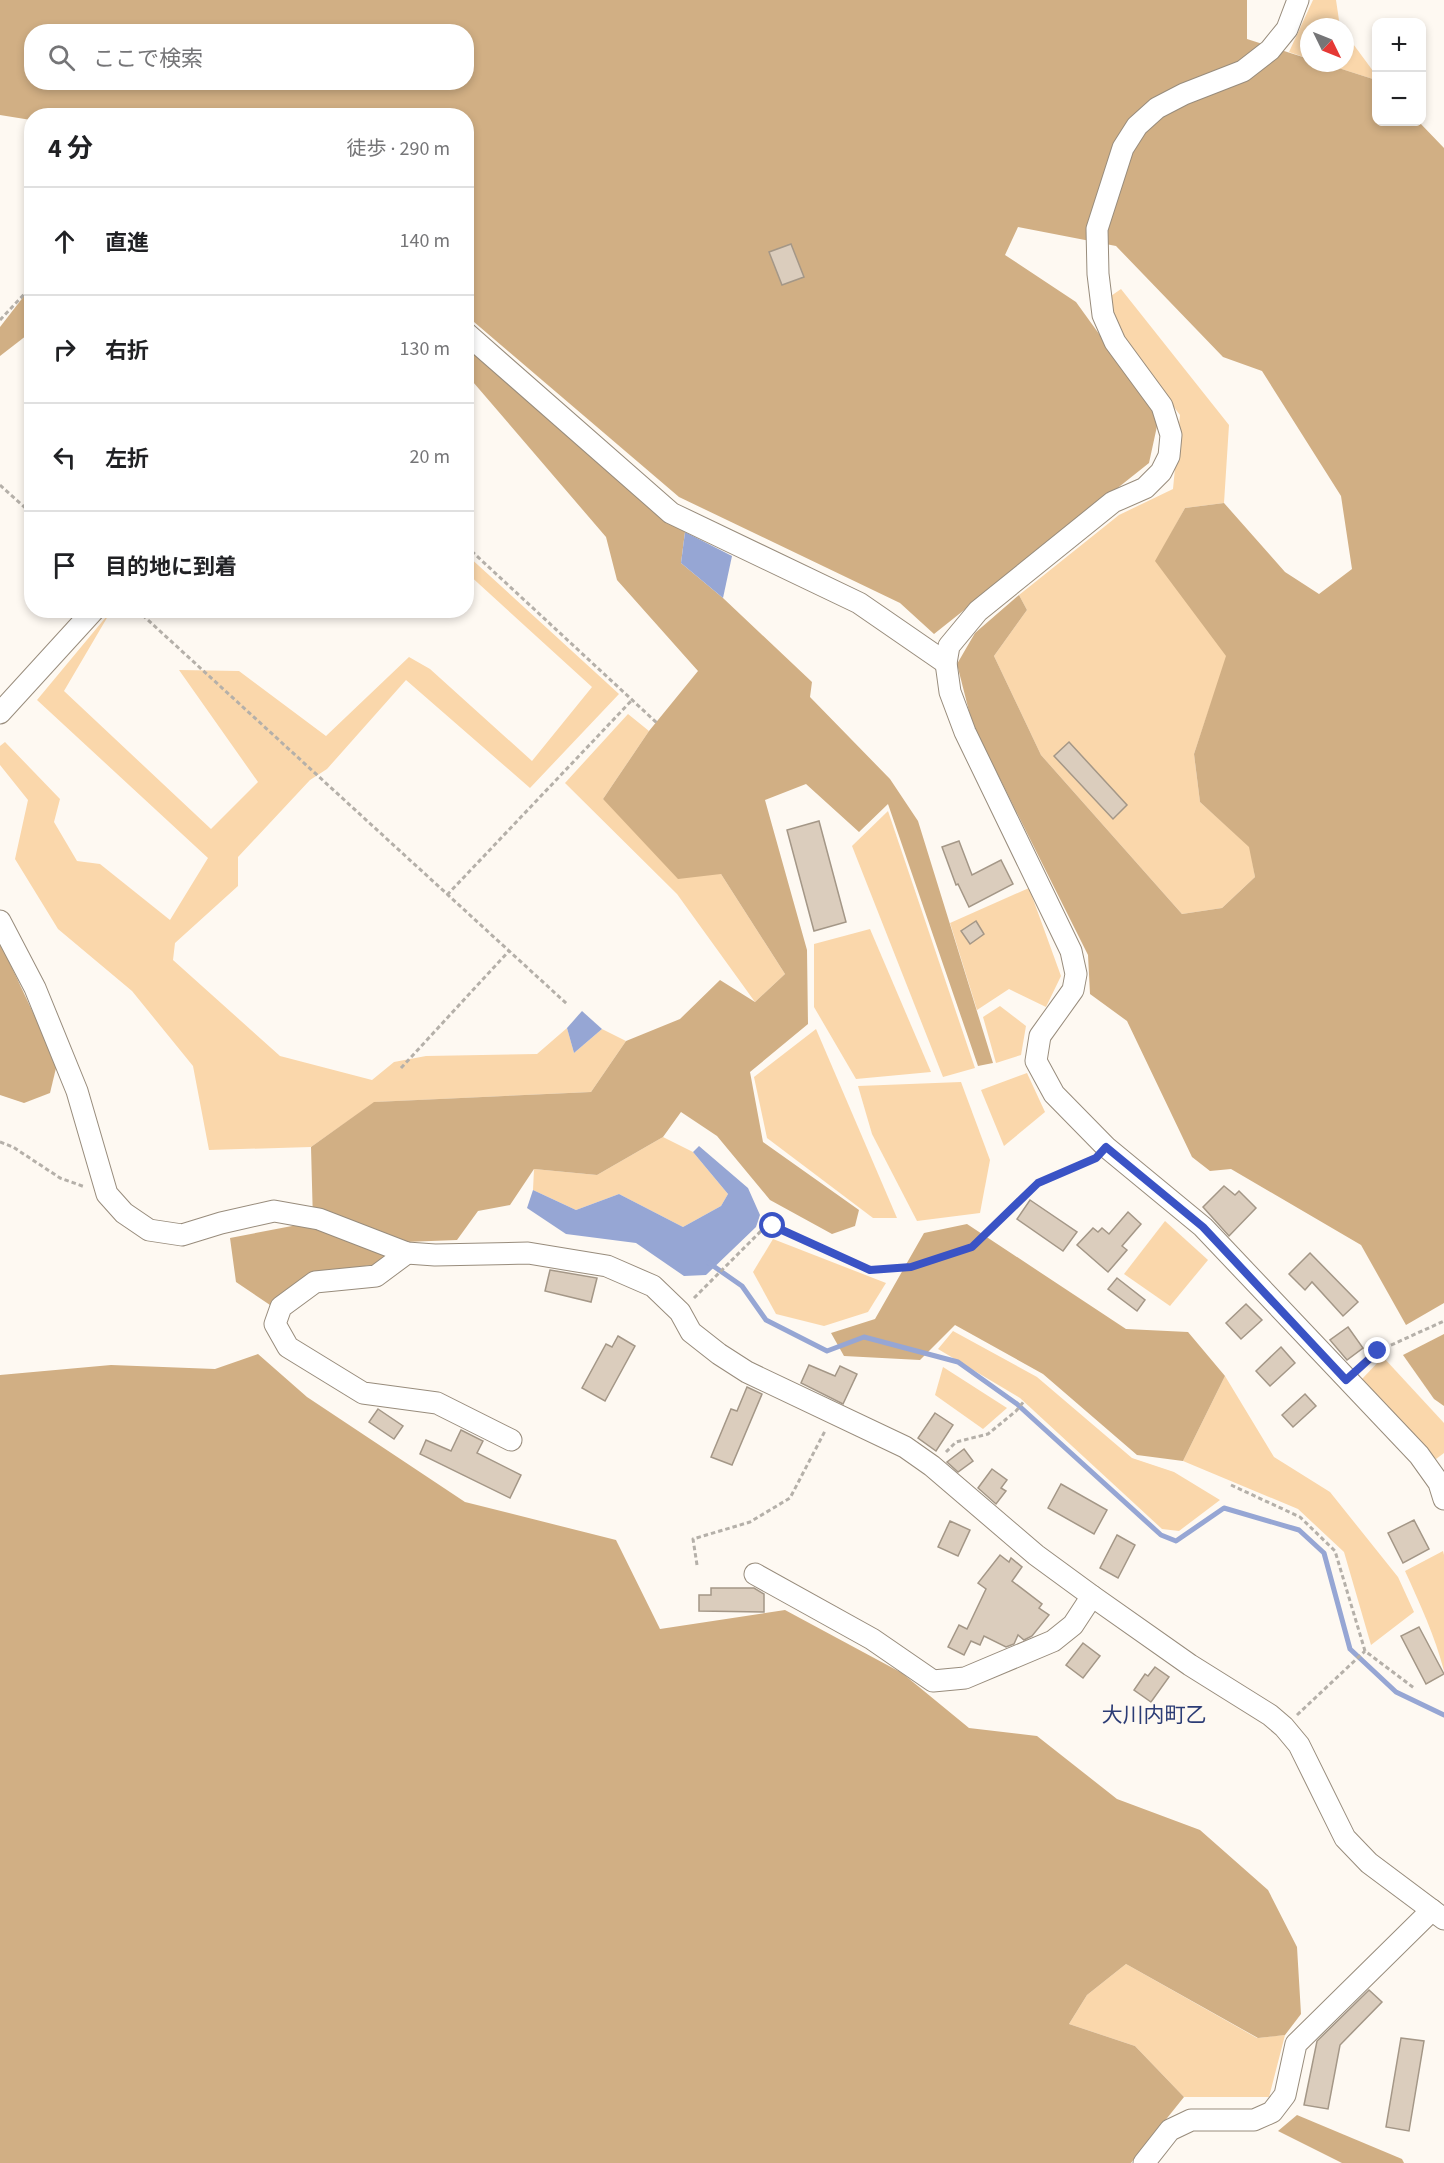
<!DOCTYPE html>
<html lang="ja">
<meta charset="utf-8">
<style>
:root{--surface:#fff;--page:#f6f6f6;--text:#202124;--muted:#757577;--line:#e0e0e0}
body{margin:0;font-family:"Source Sans 3","Noto Sans JP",sans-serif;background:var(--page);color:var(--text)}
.controls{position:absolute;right:18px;top:18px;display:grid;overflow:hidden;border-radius:12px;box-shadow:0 3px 9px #0003}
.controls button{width:54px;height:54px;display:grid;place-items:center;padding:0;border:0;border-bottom:2px solid var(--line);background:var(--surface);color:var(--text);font:30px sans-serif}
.compass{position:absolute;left:1300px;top:18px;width:54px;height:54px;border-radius:50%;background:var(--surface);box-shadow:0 3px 9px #0003;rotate:133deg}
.stop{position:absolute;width:18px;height:18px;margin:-14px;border:4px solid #3a53c5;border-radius:50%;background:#fff}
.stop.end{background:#3a53c5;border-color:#fff;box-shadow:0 2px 6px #0008}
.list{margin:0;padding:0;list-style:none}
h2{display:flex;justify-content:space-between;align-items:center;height:78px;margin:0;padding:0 24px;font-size:26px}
h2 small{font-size:20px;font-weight:400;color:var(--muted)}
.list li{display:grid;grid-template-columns:39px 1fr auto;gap:18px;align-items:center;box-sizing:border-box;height:108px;padding:0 24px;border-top:2px solid var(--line)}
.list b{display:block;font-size:22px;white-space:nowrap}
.list em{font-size:20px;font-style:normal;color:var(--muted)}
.icon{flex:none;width:33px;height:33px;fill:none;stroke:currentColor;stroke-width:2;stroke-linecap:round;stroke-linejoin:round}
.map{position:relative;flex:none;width:1444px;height:2163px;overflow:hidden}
.search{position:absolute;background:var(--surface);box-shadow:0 3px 9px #0003;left:24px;top:24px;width:450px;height:66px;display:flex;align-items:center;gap:15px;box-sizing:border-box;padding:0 21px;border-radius:24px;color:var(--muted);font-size:22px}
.panel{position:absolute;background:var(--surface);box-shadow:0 3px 9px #0003;left:24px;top:108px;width:450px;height:510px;border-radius:24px}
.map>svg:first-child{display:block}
.green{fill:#fad7ab}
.forest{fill:#d1af84;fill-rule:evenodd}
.water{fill:#96a6d4}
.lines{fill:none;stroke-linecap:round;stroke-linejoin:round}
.stream{stroke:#96a6d4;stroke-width:5}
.building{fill:#dbcdbd;stroke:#a49787;stroke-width:1.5}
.street-casing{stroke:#988c7c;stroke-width:23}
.path{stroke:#b5b0a9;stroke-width:3;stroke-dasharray:4.5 3;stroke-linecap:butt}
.street{stroke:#fff;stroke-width:21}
.route{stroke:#3a53c5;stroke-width:8}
.labels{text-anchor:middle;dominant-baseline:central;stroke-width:5;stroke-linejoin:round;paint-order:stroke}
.quarter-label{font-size:21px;fill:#2c3c75;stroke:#fef9f2}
</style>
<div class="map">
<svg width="1444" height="2163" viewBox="0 0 1444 2163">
<rect width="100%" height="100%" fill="#fef9f2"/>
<g class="green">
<path d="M1313,0H1336L1340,27H1309V59L1289,52Z"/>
<path d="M1345,33L1376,75V80L1323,63H1345Z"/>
<path d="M1121,289L1229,425L1224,503L1185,508L1156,561L1227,656L1194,754L1200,802L1250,847L1255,877L1222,908L1182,914L1041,755L994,656L1027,610L1019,595L1119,515L1173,489L1180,415L1123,340L1108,298Z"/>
<path d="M467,555L619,694L530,788L406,680L327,769L310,780L238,857V886L175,943L173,960L280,1056L372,1080L394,1062L426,1056L537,1054L567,1028L574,1053L602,1029L626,1041L591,1092L375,1102L311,1147L209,1150L193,1066L132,991L58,929L15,859L28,800L0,765V746L5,742L60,799L54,822L77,861L100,864L170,920L208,858L37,700L111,611L64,691L211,829L258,782L179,670L239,671L326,736L409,657L430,669L532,761L592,687L467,573Z"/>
<path d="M628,714L649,731L603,799L721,874L785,974L755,1002L677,894L565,783Z"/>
<path d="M888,811L975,1068L943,1077L852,846Z"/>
<path d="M1029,888L1061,976L1046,1007L1009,989L977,1010L950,923Z"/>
<path d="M870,929L931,1072L856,1079L814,1007V944Z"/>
<path d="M1000,1006L1026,1026L1021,1055L996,1063L983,1017Z"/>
<path d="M816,1029L897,1218H873L767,1138L754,1077Z"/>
<path d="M1027,1073L1045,1112L1004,1146L981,1090Z"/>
<path d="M961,1082L990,1160L980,1213L917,1221L872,1134L858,1086Z"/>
<path d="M663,1137L693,1152L728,1194L721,1206L683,1227L619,1194L576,1210L533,1190L534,1169L597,1175Z"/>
<path d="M1165,1221L1208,1260L1170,1306L1124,1274Z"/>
<path d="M773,1239L886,1283L868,1312L824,1326L776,1314L753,1272Z"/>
<path d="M953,1331L1037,1377L1132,1458L1174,1472L1220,1500L1179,1531L1162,1529L1020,1398L938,1349Z"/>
<path d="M1383,1357L1444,1423V1453L1436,1459L1362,1379Z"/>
<path d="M943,1367L1007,1408L983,1429L935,1395Z"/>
<path d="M1225,1376L1274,1457L1330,1492L1398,1577L1414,1612L1371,1645L1344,1552L1298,1509L1183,1461Z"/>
<path d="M1443,1551L1444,1555V1671C1435,1636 1420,1604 1405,1571Z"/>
<path d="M1126,1964L1257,2038L1285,2035L1269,2097H1184L1135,2046L1069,2024L1087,1995Z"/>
</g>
<g class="forest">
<path d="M0,0H1247V39L1309,59V63H1323L1376,80V122H1419L1444,148V1303L1406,1325L1361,1245L1231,1169L1210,1171L1192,1157L1127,1021L1090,994L1088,955L972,723L957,664L975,633L1019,595L1027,610L994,656L1041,755L1182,914L1222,908L1255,877L1249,847L1200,802L1194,754L1226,656L1155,561L1185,508L1224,503L1285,572L1319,594L1352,569L1341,496L1262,371L1223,357L1116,246L1018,227L1005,255L1076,302L1159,417L1149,463L934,634L900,603L679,497L467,316L466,116H32L31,120L0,115ZM32,32H466V82H32Z"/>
<path d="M31,287V332L0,356V327Z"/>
<path d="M467,343L685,532L681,563L723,598L812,682L810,697L890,779L918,821L993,1063L978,1066L888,804L859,832L806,784L765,800L807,950L808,1024L750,1072L763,1142L859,1210L855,1226L832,1234L770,1200L717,1136L681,1112L663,1137L597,1175L534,1169L510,1205L478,1211L457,1240L405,1242L379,1264L315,1273L270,1305L236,1282L230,1238L313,1222L311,1147L374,1102L591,1092L626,1041L680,1019L720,980L755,1002L785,974L721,874L678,879L603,799L649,731L698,671L617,580L606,537L467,375Z"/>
<path d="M0,942L57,1064L50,1093L24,1103L0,1095Z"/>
<path d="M967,1224L1126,1329L1188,1332L1225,1376L1183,1461L1137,1455L1043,1374L955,1325L920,1360L844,1356L831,1333L875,1319L924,1233Z"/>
<path d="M1444,1334V1406L1434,1399L1403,1355Z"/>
<path d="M258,1354L307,1397L465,1502L616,1540L660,1629L785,1610L902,1673L969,1728L1037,1736L1117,1799L1200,1830L1268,1890L1297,1947L1301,2014L1285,2035L1258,2038L1126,1964L1087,1995L1069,2024L1135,2046L1184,2097L1131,2163H0V1375L111,1365L215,1369Z"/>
<path d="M1297,2115L1402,2159L1404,2163H1342L1278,2131Z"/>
</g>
<g class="water">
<path d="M685,532L732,556L723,598L681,563Z"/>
<path d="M582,1011L602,1029L574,1053L567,1028Z"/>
<path d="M699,1146L748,1188L760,1215L756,1227L706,1275L684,1276L636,1243L566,1234L527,1208L533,1190L576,1210L619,1194L683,1227L721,1206L728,1194L693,1152Z"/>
</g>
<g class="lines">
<path class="stream" d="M709,1263L742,1286L766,1320L827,1351L864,1337L958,1362L1017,1404L1161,1535L1176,1541L1224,1508L1299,1530L1324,1553L1350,1649L1396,1692L1444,1715"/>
</g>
<g class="building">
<path d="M791,244L804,277L782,285L769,252Z"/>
<path d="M1069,742L1127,805L1113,819L1054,756Z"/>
<path d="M819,821L846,922L814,931L787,830Z"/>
<path d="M959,841L972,875L1001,860L1013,884L969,907L958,884L956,885L942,847Z"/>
<path d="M976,921L984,934L970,944L961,931Z"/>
<path d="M1224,1186L1235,1195L1239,1191L1256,1208L1229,1236L1203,1207Z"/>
<path d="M1030,1200L1077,1232L1063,1251L1017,1219Z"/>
<path d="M1128,1212L1141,1224L1122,1246L1127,1250L1108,1272L1077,1245L1093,1228L1098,1232L1102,1228L1109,1234Z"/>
<path d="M1310,1253L1358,1302L1343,1316L1312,1282L1305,1290L1289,1274Z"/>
<path d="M550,1270L597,1278L591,1302L545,1291Z"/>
<path d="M1117,1278L1145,1300L1137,1311L1108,1289Z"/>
<path d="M1246,1304L1262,1320L1241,1339L1226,1323Z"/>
<path d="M1348,1327L1363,1348L1347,1360L1330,1340Z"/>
<path d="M618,1336L635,1346L605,1401L582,1388L606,1344L612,1347Z"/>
<path d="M1281,1347L1295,1363L1270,1386L1256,1371Z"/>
<path d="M809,1365L835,1376L840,1366L857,1374L843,1404L801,1383Z"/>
<path d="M747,1387L762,1394L732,1465L711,1457L731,1409L737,1411Z"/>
<path d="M1305,1394L1316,1406L1293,1427L1282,1415Z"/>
<path d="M378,1409L403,1426L394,1439L369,1422Z"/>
<path d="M935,1413L953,1425L936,1451L918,1438Z"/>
<path d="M461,1430L483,1441L477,1453L521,1475L510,1498L420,1454L426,1440L451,1451Z"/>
<path d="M964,1449L973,1461L958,1472L947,1462Z"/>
<path d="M992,1469L1007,1480L1001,1488L1006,1491L996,1504L978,1488Z"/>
<path d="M1061,1484L1107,1510L1094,1534L1048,1508Z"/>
<path d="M1414,1520L1429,1549L1403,1563L1388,1533Z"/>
<path d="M950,1521L970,1530L958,1556L938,1547Z"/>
<path d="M1117,1535L1135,1545L1118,1578L1100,1568Z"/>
<path d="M1000,1555L1009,1562L1011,1558L1022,1567L1012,1581L1042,1604L1039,1608L1049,1615L1032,1636L1024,1640L1018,1635L1014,1644L1006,1647L984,1636L980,1645L971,1641L964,1655L948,1647L959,1625L967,1629L986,1589L978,1583Z"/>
<path d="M711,1588H754L764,1594V1612L699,1611V1595H711Z"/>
<path d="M1419,1627L1444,1674L1426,1684L1401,1636Z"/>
<path d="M1083,1643L1100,1656L1083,1678L1066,1665Z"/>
<path d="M1155,1667L1169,1677L1151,1702L1134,1690L1145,1674L1148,1676Z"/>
<path d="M1369,1990L1382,2002L1340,2045L1328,2109L1304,2105L1317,2041Z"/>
<path d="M1401,2038L1424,2041L1409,2131L1386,2127Z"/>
</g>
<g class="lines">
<defs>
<g id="street">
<path d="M1298,0L1287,29L1270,50L1243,71L1184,94L1157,108L1137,126L1123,148L1097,229L1098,274L1103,315L1115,342L1162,406L1171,435L1169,456L1161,472L1145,488L1113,502L978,611L949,646L946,663L950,692L965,732L1071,951L1076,974L1073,990L1040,1036L1036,1061L1054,1094L1106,1147L1203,1227L1419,1455L1439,1483L1444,1499"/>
<path d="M466,333L671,513L859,603L946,663"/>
<path d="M0,713L94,610"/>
<path d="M0,921L35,988L77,1091L107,1194L124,1213L149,1230L182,1235L221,1223L274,1211L319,1219L407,1253L435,1255L528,1253L607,1266L653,1286L680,1312L691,1332L719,1354L747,1372L905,1447L932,1466L1036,1555L1092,1596L1190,1665L1270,1715L1284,1727L1299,1745L1345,1838L1369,1863L1444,1919"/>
<path d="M407,1253L376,1276L315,1282L281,1307L275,1324L288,1347L363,1393L437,1403L511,1440"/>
<path d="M755,1574L872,1639L933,1681L965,1678L1053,1641L1073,1625L1092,1596"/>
<path d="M1144,2163L1170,2130L1191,2120H1254L1272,2112L1285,2095L1296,2044L1432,1910"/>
</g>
</defs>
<use href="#street" class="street-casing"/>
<g class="path">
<path d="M0,320L30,288"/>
<path d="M0,485L32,514"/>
<path d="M466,546L657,723"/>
<path d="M137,610L567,1004"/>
<path d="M447,895L633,699"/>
<path d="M401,1068L509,951"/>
<path d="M0,1142L13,1147L60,1178L85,1187"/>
<path d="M694,1298L763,1229L773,1226L870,1270L911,1267L972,1247L1038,1183L1092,1159"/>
<path d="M1361,1367L1378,1351L1444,1321"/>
<path d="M946,1452L956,1442L988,1434L1016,1411L1025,1400"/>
<path d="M1231,1485L1300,1517L1335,1551L1365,1651L1414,1688"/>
<path d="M697,1565L693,1539L750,1522L790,1498L825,1431"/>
<path d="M1297,1715L1365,1651"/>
</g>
<use href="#street" class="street"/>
</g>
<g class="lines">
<path class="route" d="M773,1226L870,1270L911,1267L972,1247L1038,1183L1096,1158L1106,1147L1203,1227L1346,1380L1378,1351"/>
</g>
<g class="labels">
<g class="quarter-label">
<text x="1154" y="1715">大川内町乙</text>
</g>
</g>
</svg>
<div class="controls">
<button>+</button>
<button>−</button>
</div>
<svg class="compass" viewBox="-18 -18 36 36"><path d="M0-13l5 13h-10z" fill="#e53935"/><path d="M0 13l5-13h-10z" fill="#757577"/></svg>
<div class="stop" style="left:773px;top:1226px"></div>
<div class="stop end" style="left:1378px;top:1351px"></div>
<div class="search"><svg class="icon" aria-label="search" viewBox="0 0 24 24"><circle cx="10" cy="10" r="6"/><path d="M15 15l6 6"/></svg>ここで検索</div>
<section class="panel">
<h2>4 分<small>徒歩 · 290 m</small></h2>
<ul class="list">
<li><svg class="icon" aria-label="ahead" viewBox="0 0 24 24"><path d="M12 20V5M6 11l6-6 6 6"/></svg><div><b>直進</b></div><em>140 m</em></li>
<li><svg class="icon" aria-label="right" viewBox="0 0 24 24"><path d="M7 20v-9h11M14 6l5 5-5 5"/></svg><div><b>右折</b></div><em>130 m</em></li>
<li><svg class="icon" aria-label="left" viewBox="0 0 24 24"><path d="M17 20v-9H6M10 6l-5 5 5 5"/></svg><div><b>左折</b></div><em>20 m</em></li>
<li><svg class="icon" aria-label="arrive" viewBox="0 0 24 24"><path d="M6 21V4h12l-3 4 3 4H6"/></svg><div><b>目的地に到着</b></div></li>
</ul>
</section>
</div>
